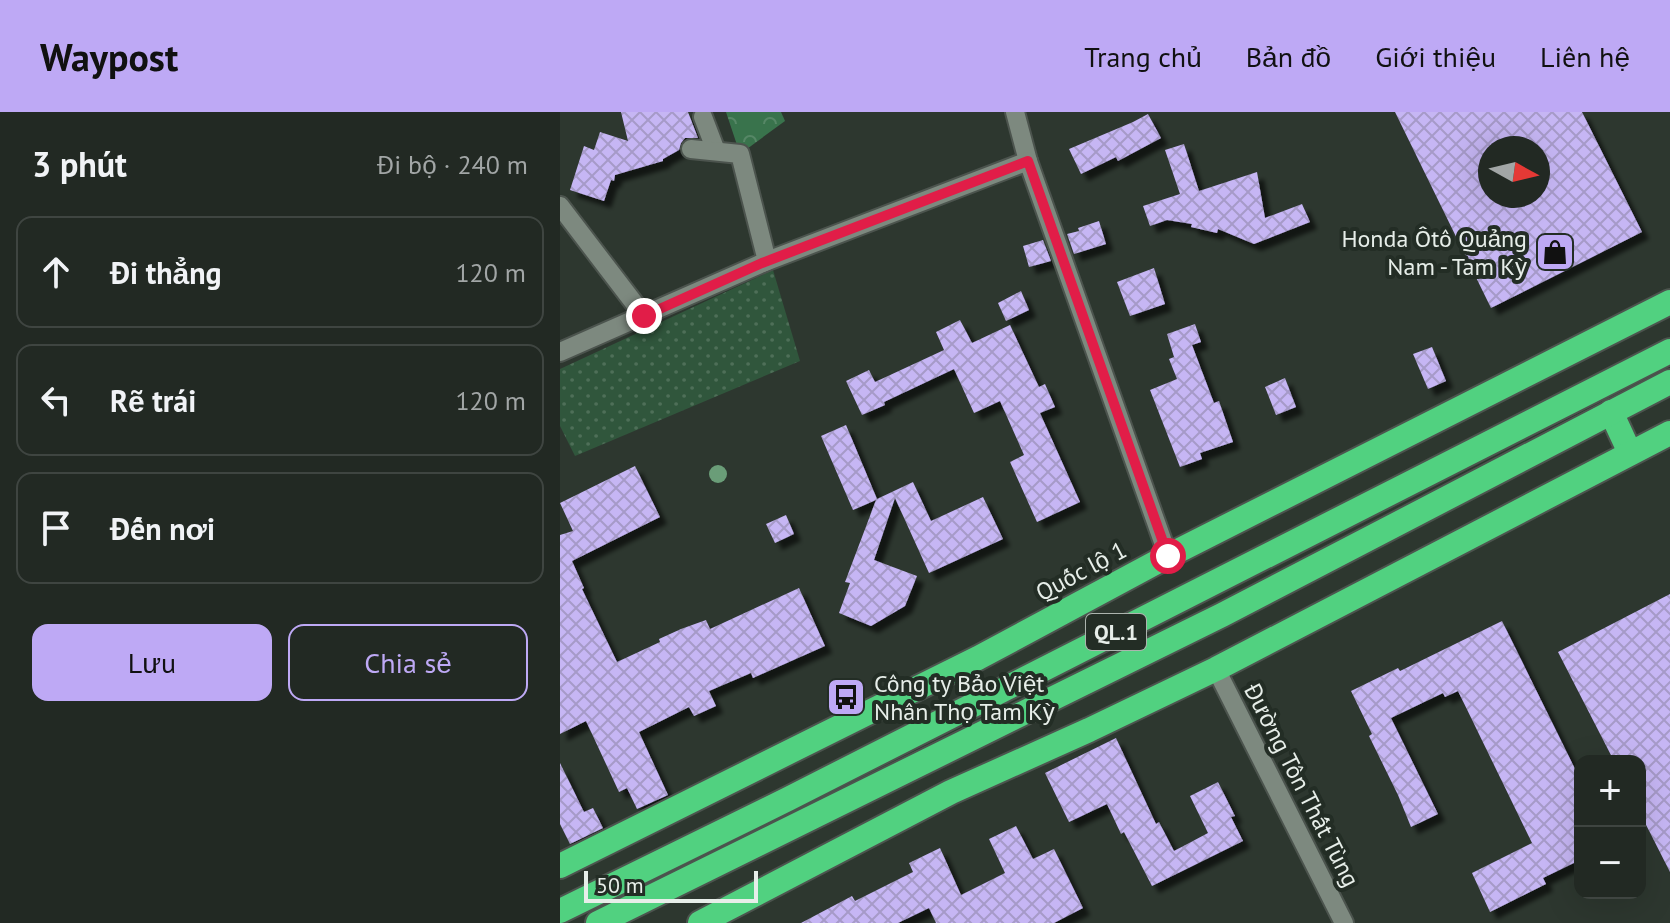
<!DOCTYPE html>
<html lang="vi">
<meta charset="utf-8">
<style>
:root{--surface:#222923;--page:#2e3530;--text:#f1f3f6;--muted:#a2a6a6;--line:#3f4541;--accent:#bea9f5}
body{margin:0;font-family:"PT Sans",sans-serif;background:var(--page);color:var(--text)}
.controls{position:absolute;right:24px;bottom:24px;display:grid;overflow:hidden;border-radius:16px;box-shadow:0 8px 32px #0002}
.controls button{width:72px;height:72px;display:grid;place-items:center;padding:0;border:0;border-bottom:2px solid var(--line);background:var(--surface);color:var(--text);font:40px sans-serif}
.compass{position:absolute;left:918px;top:24px;width:72px;height:72px;border-radius:50%;background:var(--surface);box-shadow:0 8px 32px #0002;rotate:98deg}
.scale{position:absolute;left:24px;bottom:20px;width:174px;box-sizing:border-box;padding-left:8px;border:4px solid #e7eee9;border-top:0;font-size:22px;line-height:28px;white-space:nowrap;color:#e7eee9;-webkit-text-stroke:6px #232d25;paint-order:stroke}
.stop{position:absolute;width:24px;height:24px;margin:-18px;border:6px solid #e11d48;border-radius:50%;background:#fff}
.stop.end{background:#e11d48;border-color:#fff;box-shadow:0 2px 8px #0008}
.list{margin:0;padding:0;list-style:none}
h2{display:flex;justify-content:space-between;align-items:center;height:104px;margin:0;padding:0 32px;font-size:34px}
h2 small{font-size:26px;font-weight:400;color:var(--muted)}
.list li{display:grid;grid-template-columns:52px 1fr auto;gap:24px;align-items:center;box-sizing:border-box;height:112px;margin:0 16px 16px;padding:0 16px;border:2px solid var(--line);border-radius:16px}
.list b{display:block;font-size:30px;white-space:nowrap}
.list em{font-size:26px;font-style:normal;color:var(--muted)}
.actions{display:flex;gap:16px;padding:24px 32px}
.actions a{flex:1;padding:18px 0;border:2px solid var(--accent);border-radius:16px;text-align:center;font-size:28px;color:var(--accent)}
.actions .main{background:var(--accent);color:#111}
.icon{flex:none;width:44px;height:44px;fill:none;stroke:currentColor;stroke-width:2;stroke-linecap:round;stroke-linejoin:round}
.map{position:relative;flex:none;width:1110px;height:811px;overflow:hidden}
header{display:flex;align-items:center;gap:48px;box-sizing:border-box;height:112px;padding:0 40px;background:var(--accent);color:#111}
header strong{font-size:38px}
nav{display:flex;gap:44px;margin-inline-start:auto;font-size:28px}
main{display:flex}
aside{flex:1;background:var(--surface)}
.map>svg:first-child{display:block}
.grass{fill:url(#grass-dots)}
.forest{fill:url(#forest-crowns)}
.building{fill:url(#building-cross-hatch);fill-rule:evenodd;filter:url(#shadow)}
.lines{fill:none;stroke-linecap:round;stroke-linejoin:round}
.street-casing{stroke:#4c544e;stroke-width:22}
.highway-casing{stroke:#4c544e;stroke-width:28}
.street{stroke:#7d897f;stroke-width:18}
.highway{stroke:#51d180;stroke-width:24}
.tree{fill:#6a9d78}
.route{stroke:#e11d48;stroke-width:10}
.labels{text-anchor:middle;dominant-baseline:central;stroke-width:8;stroke-linejoin:round;paint-order:stroke}
.shield{fill:#232d25;stroke:#acb4ae;stroke-width:2}
.shield-label{font-size:22px;font-weight:bold;fill:#e7eee9}
.poi-label{font-size:24px;fill:#e7eee9;stroke:#232d25;text-anchor:end}
.street-label{font-size:24px;fill:#e7eee9;stroke:#232d25}
</style>
<header>
<strong>Waypost</strong>
<nav><a>Trang chủ</a><a>Bản đồ</a><a>Giới thiệu</a><a>Liên hệ</a></nav>
</header>
<main>
<aside>
<h2>3 phút<small>Đi bộ · 240 m</small></h2>
<ul class="list">
<li><svg class="icon" aria-label="ahead" viewBox="0 0 24 24"><path d="M12 20V5M6 11l6-6 6 6"/></svg><div><b>Đi thẳng</b></div><em>120 m</em></li>
<li><svg class="icon" aria-label="left" viewBox="0 0 24 24"><path d="M17 20v-9H6M10 6l-5 5 5 5"/></svg><div><b>Rẽ trái</b></div><em>120 m</em></li>
<li><svg class="icon" aria-label="arrive" viewBox="0 0 24 24"><path d="M6 21V4h12l-3 4 3 4H6"/></svg><div><b>Đến nơi</b></div></li>
</ul>
<div class="actions"><a class="main">Lưu</a><a>Chia sẻ</a></div>
</aside>
<div class="map">
<svg width="1110" height="811" viewBox="0 0 1110 811">
<defs>
<pattern id="grass-dots" width="8" height="8" patternUnits="userSpaceOnUse" patternTransform="scale(2)"><rect width="8" height="8" fill="#30563c"/><path d="M2 2h.1M6 6h.1" fill="none" stroke="#4e6f58" stroke-width="1.8" stroke-linecap="round"/></pattern>
<pattern id="forest-crowns" width="20" height="18" patternUnits="userSpaceOnUse" patternTransform="scale(2)"><rect width="20" height="18" fill="#39734c"/><path d="M2 6a3 3 0 1 1 6 0M12 15a3 3 0 1 1 6 0" fill="none" stroke="#568766"/></pattern>
<pattern id="building-cross-hatch" width="8" height="8" patternUnits="userSpaceOnUse" patternTransform="scale(2)"><rect width="8" height="8" fill="#c6b6f4"/><path d="M0 0l8 8M0 8l8-8" fill="none" stroke="#a69ac8"/></pattern>
<filter id="shadow"><feDropShadow dx="7" dy="7" stdDeviation="2" flood-color="#0009"/></filter>
</defs>
<rect width="100%" height="100%" fill="#2d372f"/>
<path class="grass" d="M213,158L240,249L15,344L0,314V257Z"/>
<path class="forest" d="M166,0H221L225,9L180,42Z"/>
<g class="building">
<path d="M61,0H128L138,26H125L121,31L119,38L103,47V49L55,63L54,69L51,68L44,89L10,78L24,34L34,38L40,20L68,29Z"/>
<path d="M835,0H1022L1082,120L931,196ZM930,36H978V84H930Z"/>
<path d="M588,2L601,26L558,49L556,45L521,62L509,37L573,10Z"/>
<path d="M624,32L639,79L697,60L705,106L742,92L750,110L694,132L658,117L657,121L631,115L632,112L607,108L590,114L583,94L620,82L605,38Z"/>
<path d="M539,109L546,132L514,142L507,122L519,119L518,116Z"/>
<path d="M483,128L491,149L469,155L463,134Z"/>
<path d="M594,156L605,192L570,204L557,170Z"/>
<path d="M461,179L469,198L446,209L438,191Z"/>
<path d="M400,208L412,231L450,213L479,275L485,272L495,295L480,301L520,390L477,410L450,350L464,343L440,289L414,301L394,257L324,290L325,293L302,303L286,269L309,258L315,270L384,238L376,220Z"/>
<path d="M635,212L641,230L632,233L654,291L659,289L673,330L640,341L642,347L620,355L590,278L617,267L609,247L614,245L607,222Z"/>
<path d="M872,235L886,269L868,277L853,242Z"/>
<path d="M725,266L736,295L716,303L705,275Z"/>
<path d="M286,313L317,387L353,370L371,409L423,385L443,427L369,461L335,386L314,448L357,464L345,494L311,514L279,501L290,471L285,470L316,388L293,398L261,324Z"/>
<path d="M75,354L100,405L12,449L24,476L22,477L57,550L100,530L99,527L121,517L146,508L150,517L239,476L265,534L193,566L191,561L149,579L156,594L134,604L129,595L79,620L108,683L77,697L67,676L59,680L26,609L0,622V423L13,419L0,391Z"/>
<path d="M226,403L234,422L215,431L206,412Z"/>
<path d="M1110,482V760L1080,701V649H1054L998,540Z"/>
<path d="M942,509L1020,667V748L983,766L986,772L930,800L912,761L972,731L898,579L885,585L883,581L831,606L878,702L851,715L838,683L809,624L812,622L791,579L838,556L840,559Z"/>
<path d="M556,626L596,712L599,710L614,739L648,721L630,684L658,670L675,704L671,705L683,729L592,774L564,720L561,722L547,692L509,710L485,661Z"/>
<path d="M0,651L24,700L33,696L43,716L10,732L0,712Z"/>
<path d="M456,714L473,747L494,737L523,796L494,811H376L369,796L338,811H241L292,784L295,789L353,760L349,751L380,736L401,783L445,761L429,727Z"/>
</g>
<g class="lines">
<defs>
<g id="street">
<path d="M455,0L468,49L608,444"/>
<path d="M143,5L156,39"/>
<path d="M0,94L84,204"/>
<path d="M202,151L468,49"/>
<path d="M0,240L207,149L180,42L131,37"/>
<path d="M656,557L784,811"/>
</g>
<g id="highway">
<path d="M1051,300L1070,341"/>
<path d="M0,754L418,546L608,444L1110,190"/>
<path d="M0,799L228,687L1110,239"/>
<path d="M38,811L662,503L1110,270"/>
<path d="M140,811L391,680L529,618L656,557L1110,321"/>
</g>
</defs>
<use href="#street" class="street-casing"/>
<use href="#highway" class="highway-casing"/>
<use href="#street" class="street"/>
<use href="#highway" class="highway"/>
</g>
<circle class="tree" cx="158" cy="362" r="9"/>
<g class="lines">
<path class="route" d="M84,204L202,151L468,49L608,444"/>
</g>
<defs>
<symbol id="shop-square" viewBox="-11 -11 22 22"><rect x="-9" y="-9" width="18" height="18" rx="4" fill="#bea9f5" stroke="#232d25"/><path d="M-5-2.5h2.3a2.7 3.5 0 0 1 5.4 0H5L5.5 6h-11ZM-1.5-2.5h3a1.5 2.3 0 0 0-3 0Z" fill="#111"/></symbol>
<symbol id="bus-square" viewBox="-11 -11 22 22"><rect x="-9" y="-9" width="18" height="18" rx="4" fill="#bea9f5" stroke="#232d25"/><path d="M-5-6H5V4H4V6H2V4H-2V6H-4V4H-5ZM-3.5-4V0h7V-4ZM-3.5 1.2v1.5H-2V1.2ZM2 1.2v1.5H3.5V1.2Z" fill="#111"/></symbol>
</defs>
<g fill-rule="evenodd">
<use href="#shop-square" x="973" y="118" width="44" height="44"/>
<use href="#bus-square" x="264" y="563" width="44" height="44"/>
</g>
<g class="labels">
<rect class="shield" x="526" y="502" width="60" height="36" rx="6"/>
<g class="shield-label">
<text x="556" y="520">QL.1</text>
</g>
<g class="poi-label">
<text x="967" y="126">Honda Ôtô Quảng<tspan x="967" dy="28">Nam - Tam Kỳ</tspan></text>
<text x="314" y="571" text-anchor="start">Công ty Bảo Việt<tspan x="314" dy="28">Nhân Thọ Tam Kỳ</tspan></text>
</g>
<g class="street-label">
<text transform="translate(521 459) rotate(-28)">Quốc lộ 1</text>
<text transform="translate(742 673) rotate(63)">Đường Tôn Thất Tùng</text>
</g>
</g>
</svg>
<div class="controls">
<button>+</button>
<button>−</button>
</div>
<svg class="compass" viewBox="-18 -18 36 36"><path d="M0-13l5 13h-10z" fill="#e53935"/><path d="M0 13l5-13h-10z" fill="#a2a6a6"/></svg>
<div class="scale">50 m</div>
<div class="stop" style="left:608px;top:444px"></div>
<div class="stop end" style="left:84px;top:204px"></div>
</div>
</main>
